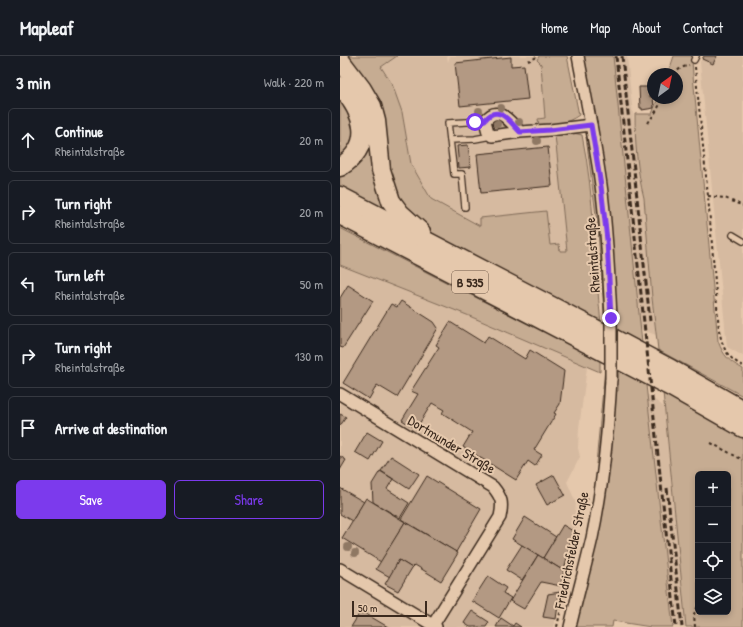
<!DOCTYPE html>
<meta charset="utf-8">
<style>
:root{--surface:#171b24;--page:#242831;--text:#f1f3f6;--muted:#9ea1a6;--line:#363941;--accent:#7c3aed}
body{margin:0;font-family:"Patrick Hand",sans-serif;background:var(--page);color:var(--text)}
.controls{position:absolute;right:12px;bottom:12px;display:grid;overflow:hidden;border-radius:6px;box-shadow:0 2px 6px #0003}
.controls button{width:36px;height:36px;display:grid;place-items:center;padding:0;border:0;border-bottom:1px solid var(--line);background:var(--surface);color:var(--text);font:20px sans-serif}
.compass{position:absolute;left:307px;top:12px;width:36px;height:36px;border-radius:50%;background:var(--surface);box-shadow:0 2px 6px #0003;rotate:33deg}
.scale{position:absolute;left:12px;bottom:10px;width:75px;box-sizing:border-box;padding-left:4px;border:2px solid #3b2a1e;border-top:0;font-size:11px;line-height:14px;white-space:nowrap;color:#3b2a1e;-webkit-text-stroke:3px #e5c8ac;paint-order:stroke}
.stop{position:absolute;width:12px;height:12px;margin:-9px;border:3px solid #7c3aed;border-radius:50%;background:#fff}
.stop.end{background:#7c3aed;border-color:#fff;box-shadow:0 1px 4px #0008}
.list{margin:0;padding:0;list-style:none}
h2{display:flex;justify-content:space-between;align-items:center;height:52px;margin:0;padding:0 16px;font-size:17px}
h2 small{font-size:13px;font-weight:400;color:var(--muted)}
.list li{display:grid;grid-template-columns:26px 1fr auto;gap:12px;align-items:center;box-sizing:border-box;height:64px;margin:0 8px 8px;padding:0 8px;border:1px solid var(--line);border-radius:6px}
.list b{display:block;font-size:15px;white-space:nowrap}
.list p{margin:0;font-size:13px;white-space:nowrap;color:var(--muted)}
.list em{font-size:13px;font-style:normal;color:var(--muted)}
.actions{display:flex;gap:8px;padding:12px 16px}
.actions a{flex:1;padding:9px 0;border:1px solid var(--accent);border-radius:6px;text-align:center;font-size:14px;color:var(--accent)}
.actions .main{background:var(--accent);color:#fff}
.icon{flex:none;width:22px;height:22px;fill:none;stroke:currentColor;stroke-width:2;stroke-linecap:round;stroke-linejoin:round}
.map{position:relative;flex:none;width:403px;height:571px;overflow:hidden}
header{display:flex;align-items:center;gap:24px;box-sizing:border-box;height:56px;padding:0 20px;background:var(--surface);border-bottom:1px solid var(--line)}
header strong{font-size:19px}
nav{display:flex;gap:22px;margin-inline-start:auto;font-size:14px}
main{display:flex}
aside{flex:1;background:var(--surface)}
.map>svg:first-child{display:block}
.built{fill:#d6baa0}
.green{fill:#c6ac92;stroke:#806b58;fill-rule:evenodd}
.building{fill:#b39983;stroke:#3b2a1e}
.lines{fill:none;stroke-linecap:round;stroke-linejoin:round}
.service-casing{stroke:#3b2a1e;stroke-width:8}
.minor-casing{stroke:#3b2a1e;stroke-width:14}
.trunk-casing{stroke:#3b2a1e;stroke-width:21}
.path{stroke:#3b2a1e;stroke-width:2;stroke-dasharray:3 3;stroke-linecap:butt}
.service{stroke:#e5c8ac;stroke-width:5.5}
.minor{stroke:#e5c8ac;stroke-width:11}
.trunk{stroke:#e5c8ac;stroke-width:18}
.rail{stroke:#3b2a1e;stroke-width:3;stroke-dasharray:6 3;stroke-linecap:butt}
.minor-bridge-casing{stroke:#3b2a1e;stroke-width:14;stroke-linecap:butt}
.minor-bridge{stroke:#e5c8ac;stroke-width:11}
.tree{fill:#8f7864}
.route{stroke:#7c3aed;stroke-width:5}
.labels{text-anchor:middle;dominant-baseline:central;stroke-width:4;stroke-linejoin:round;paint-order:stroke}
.shield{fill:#e5c8ac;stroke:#6e5949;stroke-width:1}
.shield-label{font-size:13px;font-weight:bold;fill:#3b2a1e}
.street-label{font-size:14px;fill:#3b2a1e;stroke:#e5c8ac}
</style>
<header>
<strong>Mapleaf</strong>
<nav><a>Home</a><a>Map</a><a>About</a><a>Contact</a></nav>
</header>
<main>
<aside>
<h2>3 min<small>Walk · 220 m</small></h2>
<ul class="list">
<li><svg class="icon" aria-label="ahead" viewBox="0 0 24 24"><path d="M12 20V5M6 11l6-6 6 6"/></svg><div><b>Continue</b><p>Rheintalstraße</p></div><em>20 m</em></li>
<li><svg class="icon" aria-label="right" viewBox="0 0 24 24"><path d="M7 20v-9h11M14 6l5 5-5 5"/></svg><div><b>Turn right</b><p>Rheintalstraße</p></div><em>20 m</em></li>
<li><svg class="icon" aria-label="left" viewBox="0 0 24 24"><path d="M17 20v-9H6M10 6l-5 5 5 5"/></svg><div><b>Turn left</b><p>Rheintalstraße</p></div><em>50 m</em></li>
<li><svg class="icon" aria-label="right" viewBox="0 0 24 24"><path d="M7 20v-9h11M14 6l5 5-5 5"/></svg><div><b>Turn right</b><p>Rheintalstraße</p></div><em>130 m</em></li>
<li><svg class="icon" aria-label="arrive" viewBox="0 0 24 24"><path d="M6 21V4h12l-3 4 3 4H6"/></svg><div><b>Arrive at destination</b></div></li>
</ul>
<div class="actions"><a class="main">Save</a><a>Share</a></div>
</aside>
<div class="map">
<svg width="403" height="571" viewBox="0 0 403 571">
<rect width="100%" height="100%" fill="#e5c8ac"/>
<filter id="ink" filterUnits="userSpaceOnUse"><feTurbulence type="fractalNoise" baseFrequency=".025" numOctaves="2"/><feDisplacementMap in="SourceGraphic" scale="8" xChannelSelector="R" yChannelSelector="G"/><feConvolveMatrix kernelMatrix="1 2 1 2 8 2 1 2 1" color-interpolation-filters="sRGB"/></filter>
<g filter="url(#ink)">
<g class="built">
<path d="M57,0H107L108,6L110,0H194L201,8L205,62L198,63L213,69L215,79L227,195L220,196L210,189L140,162V170L91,143L71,108L62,56L41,11Z"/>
<path d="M273,0H287L295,80L301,130L304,142L316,279L300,273Z"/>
<path d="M363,0H403V300L387,291L360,6Z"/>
<path d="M0,209L127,259L247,311L239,372L238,392L240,401L227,426L236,447L233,475L224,515L214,571H0Z"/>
<path d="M307,338L324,351L346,571H333Z"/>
</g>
<g class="green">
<path d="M5,0H57L41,11L52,28L62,56L71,108L91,143L140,170V162L206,155L210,189L219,188L220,195H227L215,79L234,77L242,79C255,141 254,205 261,268L106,186L78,167L60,149Z"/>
<path d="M199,0H227L239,59C227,68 214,68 199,70L198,63L205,62L201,8L197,4Z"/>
<path d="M244,0H273L302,287L278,274L260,87Z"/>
<path d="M334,0H353L352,4L353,19L378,285C384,301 389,305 403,313V340L318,294L312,242L304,142C297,115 295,86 295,58H312L318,42H337V18H328Z"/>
<path d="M0,13L24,43L53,157L0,130V115L22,93L0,23Z"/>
<path d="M0,35L13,55L16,83L0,104Z"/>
<path d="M154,63H159L166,72L164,73L155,74L151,69Z"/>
<path d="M246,81C253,94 253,109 255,123C262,171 265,221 266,269H265L258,175Z"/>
<path d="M0,172L186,267L260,302V316L127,259L0,209Z"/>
<path d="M279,311L403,379V571H346L323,336L312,331L306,329L333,571H311L273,565L272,571H236L271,389L276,335H278ZM358,418H388V556H358Z"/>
<path d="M265,312H266L260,398L259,405L256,408Z"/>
</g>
<g class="building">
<path d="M364,0H377L373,8L362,3Z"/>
<path d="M171,1V10L184,9L188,43L120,50L115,7Z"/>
<path d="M299,31H309L310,41H313L314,52L302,54V52H300Z"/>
<path d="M128,89L131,111L119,112L117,90Z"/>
<path d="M208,91L212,130L141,137L137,98Z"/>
<path d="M8,229L33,245L3,292L0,291V242Z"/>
<path d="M61,245L94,266L98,272L57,341L37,329L29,343L3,327L51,248L57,251Z"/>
<path d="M110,266L144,287L148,280L185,303L190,294L224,315L220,348L214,357L216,358L194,394L202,399L195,410L188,405L176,424L123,391L132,376L102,357L104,354L92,347L76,373L62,364L78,338L71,335L99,291L96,289Z"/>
<path d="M0,358L6,361L0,370Z"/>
<path d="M27,376L42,385L30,405L15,396Z"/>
<path d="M0,400L6,404L0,414Z"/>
<path d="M51,400L79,418L69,433L41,415Z"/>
<path d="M40,415L53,423L47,433L69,447L60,462L33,446L32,428Z"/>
<path d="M214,419L225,439L207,449L196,429Z"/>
<path d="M87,420L141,453L116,496L61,463Z"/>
<path d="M0,432L24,446L12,465L0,458Z"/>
<path d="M26,442L65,466L41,506L2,482Z"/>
<path d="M185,461L216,481L203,502L172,483Z"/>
<path d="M65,466L118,497L101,525L75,509L72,512L59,504L50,521L36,513Z"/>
<path d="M223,469L233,475L224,515L203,502Z"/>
<path d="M182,489L198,499L182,524L166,514Z"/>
<path d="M198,499L224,515L221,530L201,526L184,553L170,545Z"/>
<path d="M59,504L72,512L58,535L45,528Z"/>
<path d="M148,520L166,532L163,537L171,542L159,562L132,545Z"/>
<path d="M220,536L216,563L203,561L208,538Z"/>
<path d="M21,555L48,571H11Z"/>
<path d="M132,555L149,566L146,571H130L124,567Z"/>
<path d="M161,562L173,570L175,567L181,571H156Z"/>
</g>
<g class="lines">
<defs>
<g id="service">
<path d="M354,4L356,0"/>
<path d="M110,84L108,67L145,65"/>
<path d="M125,151L122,118H114L110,84L135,83L151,80"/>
<path d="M393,179L403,185"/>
</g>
<g id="minor">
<path d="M238,0C246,43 255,85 261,129C267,173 269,218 271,262"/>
<path d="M180,76L152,80L148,76L145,65C158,47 170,66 180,76L210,74L251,69"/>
<path d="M0,338L153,431C162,442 163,447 160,461L93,569"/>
<path d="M0,513L96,571"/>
<path d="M230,571C237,541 245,512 252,482C263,430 268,376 271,323"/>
</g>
<g id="trunk">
<path d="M0,4L22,33L32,50L36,65L41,114L51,145L60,157L81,176"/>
<path d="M0,30C23,56 36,88 0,111"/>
<path d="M0,140L250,270L331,313L403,354"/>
<path d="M0,159L331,331L403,372"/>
</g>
</defs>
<use href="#service" class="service-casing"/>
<use href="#minor" class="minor-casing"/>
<use href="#trunk" class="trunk-casing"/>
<g class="path">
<path d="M188,5L195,2L197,0"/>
<path d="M355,11L368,140L379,274C383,292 386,301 403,310"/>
<path d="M333,18L341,12L349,9"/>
<path d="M308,67L317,54L323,42"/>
<path d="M368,140L385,142L403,150"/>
<path d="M371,387L403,404"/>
<path d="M217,571L230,511L236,465L248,442"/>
<path d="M355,571L354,558L358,550"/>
</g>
<use href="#service" class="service"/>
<use href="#minor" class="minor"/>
<use href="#trunk" class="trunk"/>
<g class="rail">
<path d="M276,0L336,571"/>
<path d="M282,0L310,265"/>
<path d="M327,432L342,571"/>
</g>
<defs>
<path id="minor-bridge" d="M271,323V262"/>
</defs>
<use href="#minor-bridge" class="minor-bridge-casing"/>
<use href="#minor-bridge" class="minor-bridge"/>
</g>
<g class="tree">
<circle cx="161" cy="52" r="4"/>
<circle cx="139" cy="55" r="4"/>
<circle cx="179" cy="66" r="4"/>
<circle cx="157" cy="68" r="4"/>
<circle cx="197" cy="85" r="4"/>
<circle cx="8" cy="491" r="4"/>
<circle cx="15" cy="497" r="4"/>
</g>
</g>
<g class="lines" filter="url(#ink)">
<path class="route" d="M135,66L145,64C158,47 170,66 180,76L210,74L251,69L261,130L267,184L271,262"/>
</g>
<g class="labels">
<rect class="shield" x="112" y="215" width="36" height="22" rx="3"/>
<g class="shield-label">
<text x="130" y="226">B 535</text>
</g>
<g class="street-label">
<text transform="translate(252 199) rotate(-94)">Rheintalstraße</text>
<text transform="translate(112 388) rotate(31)">Dortmunder Straße</text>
<text transform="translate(231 494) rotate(-78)">Friedrichsfelder Straße</text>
</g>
</g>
</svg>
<div class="controls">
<button>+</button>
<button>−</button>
<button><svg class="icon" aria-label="locate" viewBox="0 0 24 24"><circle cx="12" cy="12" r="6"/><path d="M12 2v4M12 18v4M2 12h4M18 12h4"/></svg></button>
<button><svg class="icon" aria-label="layers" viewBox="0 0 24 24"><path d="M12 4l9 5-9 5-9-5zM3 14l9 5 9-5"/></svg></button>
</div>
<svg class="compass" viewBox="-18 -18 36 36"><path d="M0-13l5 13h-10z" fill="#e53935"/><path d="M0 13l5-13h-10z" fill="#9ea1a6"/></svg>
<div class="scale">50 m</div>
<div class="stop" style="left:135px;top:66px"></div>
<div class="stop end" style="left:271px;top:262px"></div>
</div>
</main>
